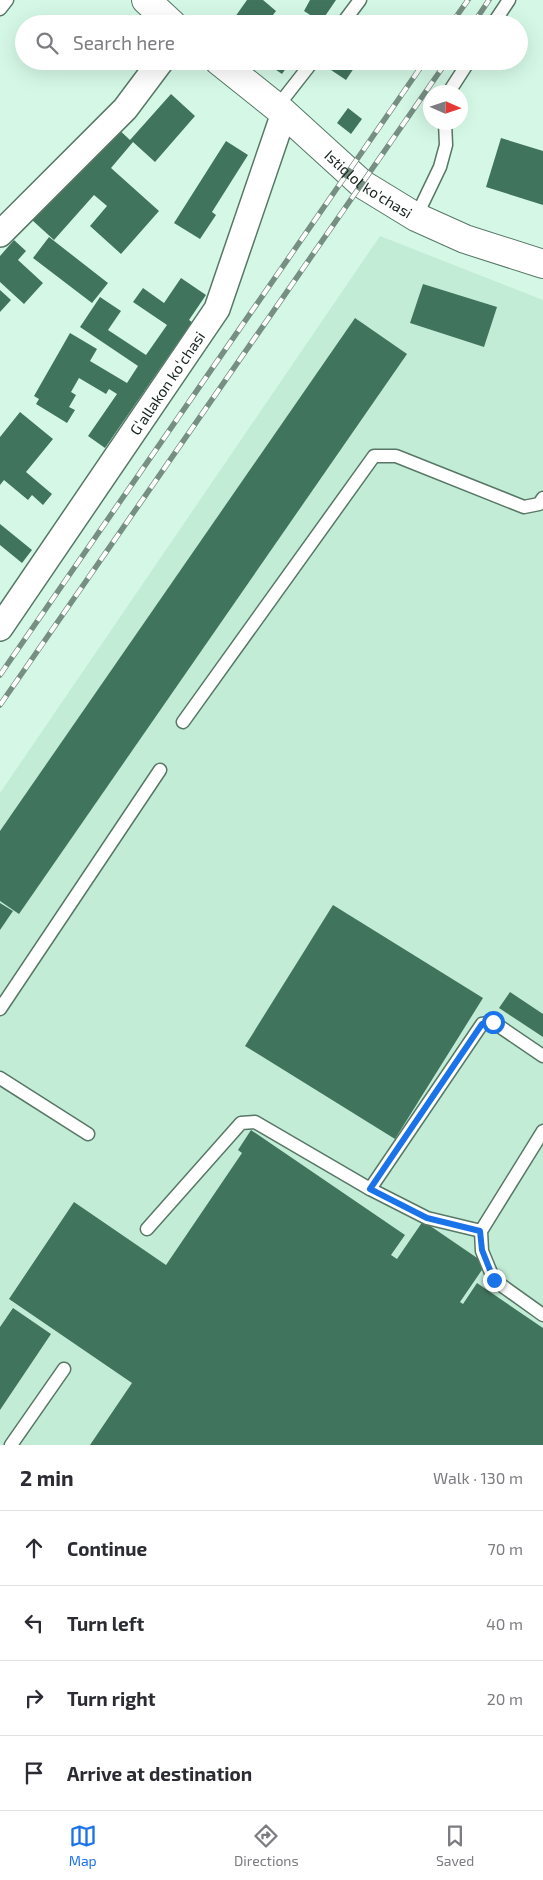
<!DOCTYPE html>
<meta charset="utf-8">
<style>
:root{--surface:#fff;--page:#f2f2f3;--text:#2b2b33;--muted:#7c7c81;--line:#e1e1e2;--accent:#1a73e8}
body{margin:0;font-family:"Exo 2",sans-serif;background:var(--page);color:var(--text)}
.compass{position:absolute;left:423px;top:85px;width:45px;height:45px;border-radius:50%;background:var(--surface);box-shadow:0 5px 20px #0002;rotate:93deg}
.stop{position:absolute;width:15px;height:15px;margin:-11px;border:4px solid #1a73e8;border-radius:50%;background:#fff}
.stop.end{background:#1a73e8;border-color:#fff;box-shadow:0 1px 5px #0008}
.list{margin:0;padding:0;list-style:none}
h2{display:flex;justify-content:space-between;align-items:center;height:65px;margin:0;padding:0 20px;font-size:21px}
h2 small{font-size:16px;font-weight:400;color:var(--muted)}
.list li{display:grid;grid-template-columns:32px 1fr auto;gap:15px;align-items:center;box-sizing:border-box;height:75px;padding:0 20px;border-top:1px solid var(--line)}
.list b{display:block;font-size:19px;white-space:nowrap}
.list em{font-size:16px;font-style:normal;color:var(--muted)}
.icon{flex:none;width:28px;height:28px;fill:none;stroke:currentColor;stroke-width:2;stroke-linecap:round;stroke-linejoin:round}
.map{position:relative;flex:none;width:543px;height:1445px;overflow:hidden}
.search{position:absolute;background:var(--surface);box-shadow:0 5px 20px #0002;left:15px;right:15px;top:15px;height:55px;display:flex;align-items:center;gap:12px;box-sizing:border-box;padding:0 18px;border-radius:28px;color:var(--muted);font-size:19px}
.sheet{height:365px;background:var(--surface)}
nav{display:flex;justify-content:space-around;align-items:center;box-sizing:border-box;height:70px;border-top:1px solid var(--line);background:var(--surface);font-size:14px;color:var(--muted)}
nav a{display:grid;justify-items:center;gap:2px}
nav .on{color:var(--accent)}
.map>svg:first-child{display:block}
.built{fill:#c2ecd6}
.building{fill:#41745d}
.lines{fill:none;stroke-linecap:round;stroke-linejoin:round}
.lane-casing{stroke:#587767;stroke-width:15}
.street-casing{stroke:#587767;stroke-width:28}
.secondary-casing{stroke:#587767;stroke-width:30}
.lane{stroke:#fff;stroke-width:12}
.street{stroke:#fff;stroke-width:25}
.secondary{stroke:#fff;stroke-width:28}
.rail-casing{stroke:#778f83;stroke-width:5.5}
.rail{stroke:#fff;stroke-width:4;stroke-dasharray:11;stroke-linecap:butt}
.route{stroke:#1a73e8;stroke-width:6}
.labels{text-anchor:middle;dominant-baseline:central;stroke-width:5;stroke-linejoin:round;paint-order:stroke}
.street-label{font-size:15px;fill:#18251f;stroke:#fff}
</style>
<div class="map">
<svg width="543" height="1445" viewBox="0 0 543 1445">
<rect width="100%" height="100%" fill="#d5f8e6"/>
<path class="built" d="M380,236L543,300V1445H0V793Z"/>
<g class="building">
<path d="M247,0H263L276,11L266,24H230Z"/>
<path d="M310,0H336L321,22L304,11Z"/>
<path d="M267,61H291L282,74L266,63Z"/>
<path d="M333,61H350L356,65L346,80L328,68Z"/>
<path d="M171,94L195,116L155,162L133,142L111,168L159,211L121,254L90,226L107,206L94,195L54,240L32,220L115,126L130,140Z"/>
<path d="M348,108L362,119L351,134L337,123Z"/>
<path d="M501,138L543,151V205L486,187Z"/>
<path d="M226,141L248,155L212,212L216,215L200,239L174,223Z"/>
<path d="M49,237L108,283L92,303L33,258Z"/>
<path d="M14,240L26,251L18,260L43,283L24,304L0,282V256Z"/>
<path d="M181,278L206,295L189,320L192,322L105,448L88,436L117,394L109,389L106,394L79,378L71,392L76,395L69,407L75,410L67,423L36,404L39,399L34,396L70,333L97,349L90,361L127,383L138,366L80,327L100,297L121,311L108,330L146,355L167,325L133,302L143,288L164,303Z"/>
<path d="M423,284L497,307L484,347L410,323Z"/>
<path d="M0,290L11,300L0,312Z"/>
<path d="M355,318L407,354L19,914L0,901V831Z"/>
<path d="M20,412L53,439L26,472L52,494L43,505L32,495L28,500L4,480L0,485V437Z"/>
<path d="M0,524L32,550L22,563L0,545Z"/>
<path d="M0,903L13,911L0,930Z"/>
<path d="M333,905L483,998L395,1139L245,1046Z"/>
<path d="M510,992L543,1014V1037L499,1008Z"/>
<path d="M251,1130L405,1235L391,1255L397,1259L423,1221L486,1264L460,1302L463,1304L477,1283L543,1328V1445H90L132,1383L9,1299L74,1202L166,1265L242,1153L238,1150Z"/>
<path d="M13,1308L51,1334L0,1410V1327Z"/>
</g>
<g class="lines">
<defs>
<g id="lane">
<path d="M0,9L7,0"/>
<path d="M342,24L360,0"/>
<path d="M493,24L509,0"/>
<path d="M449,92L469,61"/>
<path d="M277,107L313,61"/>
<path d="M416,217L440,167L446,145L445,122"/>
<path d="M183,722L374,456H396L524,507L539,504L543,498"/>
<path d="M0,1009L160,770"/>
<path d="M0,1078L88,1134"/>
<path d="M543,1131L481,1231L482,1251L494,1280L543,1315"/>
<path d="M370,1189L427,1218L481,1231"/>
<path d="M147,1229L241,1123L255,1122L370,1189L482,1024L493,1022L543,1056"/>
<path d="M11,1445L64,1369"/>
</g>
<g id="street">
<path d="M0,234L125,109L161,61"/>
<path d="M0,628L217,309L284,113"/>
</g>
<g id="secondary">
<path d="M146,0L172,24"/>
<path id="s1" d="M219,61L284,113L362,184L416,217L465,239L543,264"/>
</g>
</defs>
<use href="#lane" class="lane-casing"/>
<use href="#street" class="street-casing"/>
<use href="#secondary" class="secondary-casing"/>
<use href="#lane" class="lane"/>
<use href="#street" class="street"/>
<use href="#secondary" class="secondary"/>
<defs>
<g id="rail">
<path d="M451,24L468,0"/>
<path d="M473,24L489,0"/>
<path d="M0,675L425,61"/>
<path d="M0,705L447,61"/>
</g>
</defs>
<use href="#rail" class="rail-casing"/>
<use href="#rail" class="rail"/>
</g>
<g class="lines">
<path class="route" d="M493,1022L482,1024L370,1189L427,1218L480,1231L482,1250L494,1280"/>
</g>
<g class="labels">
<g class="street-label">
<text stroke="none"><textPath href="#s1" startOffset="194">Istiqlol ko'chasi</textPath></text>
<text transform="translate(167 383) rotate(-56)">Gʻallakon koʻchasi</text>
</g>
</g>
</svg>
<svg class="compass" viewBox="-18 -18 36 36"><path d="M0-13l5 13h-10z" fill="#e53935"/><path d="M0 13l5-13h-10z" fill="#7c7c81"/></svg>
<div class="stop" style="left:493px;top:1022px"></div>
<div class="stop end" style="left:494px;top:1280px"></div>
<div class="search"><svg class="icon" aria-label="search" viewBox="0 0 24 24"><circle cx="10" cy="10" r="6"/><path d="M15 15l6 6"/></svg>Search here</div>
</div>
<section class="sheet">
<h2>2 min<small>Walk · 130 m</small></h2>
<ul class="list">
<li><svg class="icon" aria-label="ahead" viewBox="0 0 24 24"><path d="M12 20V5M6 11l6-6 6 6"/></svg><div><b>Continue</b></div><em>70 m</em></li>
<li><svg class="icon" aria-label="left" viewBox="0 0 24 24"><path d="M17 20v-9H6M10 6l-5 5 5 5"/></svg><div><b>Turn left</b></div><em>40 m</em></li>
<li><svg class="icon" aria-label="right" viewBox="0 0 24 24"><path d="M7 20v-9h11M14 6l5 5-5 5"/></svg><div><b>Turn right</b></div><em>20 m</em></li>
<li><svg class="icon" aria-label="arrive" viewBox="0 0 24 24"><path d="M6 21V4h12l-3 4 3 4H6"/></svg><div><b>Arrive at destination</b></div></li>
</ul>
</section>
<nav>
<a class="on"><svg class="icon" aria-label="map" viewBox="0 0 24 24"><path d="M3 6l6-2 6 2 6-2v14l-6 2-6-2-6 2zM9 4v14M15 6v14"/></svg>Map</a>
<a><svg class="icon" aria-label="directions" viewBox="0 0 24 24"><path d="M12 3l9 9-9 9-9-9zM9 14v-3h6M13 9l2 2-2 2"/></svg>Directions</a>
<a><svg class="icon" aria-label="saved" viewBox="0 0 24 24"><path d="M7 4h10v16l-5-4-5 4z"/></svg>Saved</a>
</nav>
